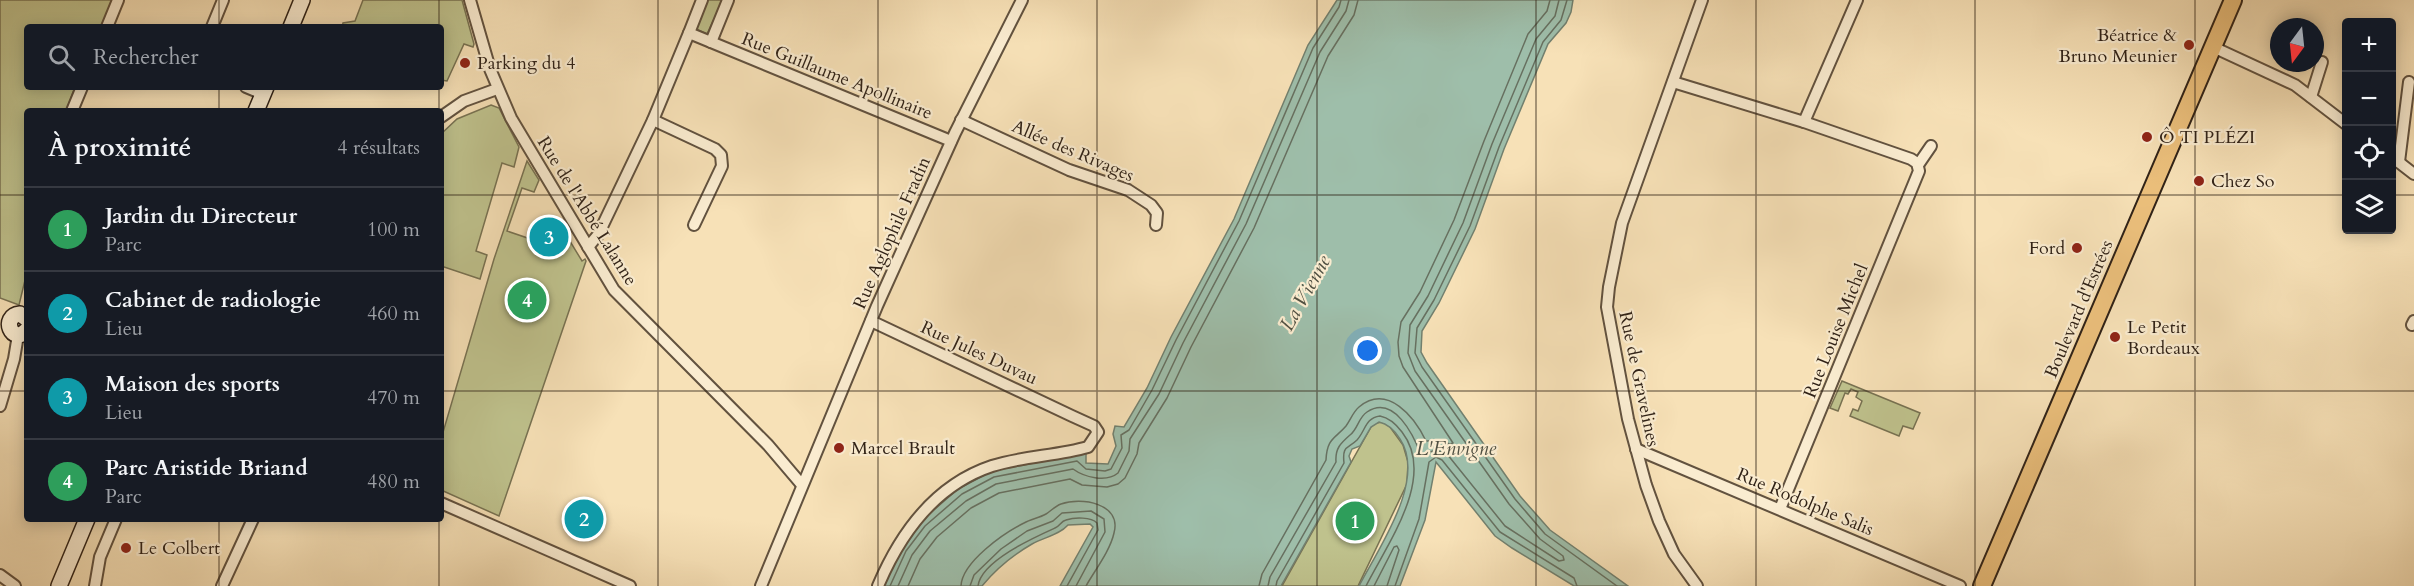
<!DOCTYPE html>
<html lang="fr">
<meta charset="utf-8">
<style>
:root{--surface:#171b24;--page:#242831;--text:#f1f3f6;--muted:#9ea1a6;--line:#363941;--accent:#1a73e8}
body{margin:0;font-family:Cardo,serif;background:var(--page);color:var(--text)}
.controls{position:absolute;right:18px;top:18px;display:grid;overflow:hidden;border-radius:6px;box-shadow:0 3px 15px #0003}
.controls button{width:54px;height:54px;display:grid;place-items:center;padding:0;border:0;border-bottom:2px solid var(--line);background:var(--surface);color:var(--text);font:30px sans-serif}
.compass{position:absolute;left:2270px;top:18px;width:54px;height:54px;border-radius:50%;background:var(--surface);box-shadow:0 3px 15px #0003;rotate:195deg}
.you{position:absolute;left:1368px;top:351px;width:21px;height:21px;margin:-15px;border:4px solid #fff;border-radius:50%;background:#1a73e8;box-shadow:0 0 0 9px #1a73e833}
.badge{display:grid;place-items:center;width:39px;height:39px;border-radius:50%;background:var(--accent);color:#fff;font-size:20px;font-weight:700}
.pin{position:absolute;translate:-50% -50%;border:3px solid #fff;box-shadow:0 2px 6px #0006}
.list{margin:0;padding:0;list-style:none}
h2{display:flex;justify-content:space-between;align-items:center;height:78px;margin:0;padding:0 24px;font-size:26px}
h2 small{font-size:20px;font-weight:400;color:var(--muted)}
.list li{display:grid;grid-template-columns:39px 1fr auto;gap:18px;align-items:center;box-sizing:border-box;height:84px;padding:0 24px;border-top:2px solid var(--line)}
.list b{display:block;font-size:22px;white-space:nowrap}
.list p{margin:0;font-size:20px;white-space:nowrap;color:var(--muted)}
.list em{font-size:20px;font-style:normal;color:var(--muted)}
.icon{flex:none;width:33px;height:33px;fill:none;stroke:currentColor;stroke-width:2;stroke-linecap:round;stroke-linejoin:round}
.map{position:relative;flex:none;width:2414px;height:586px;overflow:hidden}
.search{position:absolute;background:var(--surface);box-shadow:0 3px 15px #0003;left:24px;top:24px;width:420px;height:66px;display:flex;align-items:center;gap:15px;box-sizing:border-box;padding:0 21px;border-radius:6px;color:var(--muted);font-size:22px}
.panel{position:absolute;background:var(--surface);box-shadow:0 3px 15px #0003;left:24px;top:108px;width:420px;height:414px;border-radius:6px}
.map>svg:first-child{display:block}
.green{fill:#bfc28d;stroke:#787252;stroke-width:1.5}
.water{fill:#9ebeaa;stroke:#72806f;stroke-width:1.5}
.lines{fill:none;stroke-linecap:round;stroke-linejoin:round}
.shore{stroke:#677060;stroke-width:1.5}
.street-casing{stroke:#62523f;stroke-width:14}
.secondary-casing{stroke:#302217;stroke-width:18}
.primary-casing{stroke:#302217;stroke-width:20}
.street{stroke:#faecd0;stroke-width:10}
.secondary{stroke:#faecd0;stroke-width:15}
.primary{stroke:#ecc07c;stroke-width:16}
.grid{fill:none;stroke:#302217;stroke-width:1.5;stroke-opacity:0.55}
.poi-dot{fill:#8f2418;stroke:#faecd0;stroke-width:2}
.labels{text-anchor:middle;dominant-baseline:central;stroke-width:4.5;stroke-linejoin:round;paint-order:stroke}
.poi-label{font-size:18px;fill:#302217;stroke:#faecd0;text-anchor:start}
.street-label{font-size:18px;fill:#302217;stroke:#faecd0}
.water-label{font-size:20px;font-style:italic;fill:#515143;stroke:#faecd0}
</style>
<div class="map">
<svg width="2414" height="586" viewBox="0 0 2414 586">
<rect width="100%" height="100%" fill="#f7e1b7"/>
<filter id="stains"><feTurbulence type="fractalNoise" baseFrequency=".00333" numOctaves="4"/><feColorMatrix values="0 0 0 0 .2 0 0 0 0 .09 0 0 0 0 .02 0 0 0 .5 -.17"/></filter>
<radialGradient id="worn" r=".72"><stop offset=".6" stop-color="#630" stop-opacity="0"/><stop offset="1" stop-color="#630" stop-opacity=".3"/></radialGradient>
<g class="green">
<path d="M0,0H112L101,27H27V87H75L66,111H27V272L19,305L0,298Z"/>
<path d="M363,0H462L474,44L473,47L464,44L447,81L441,80V27H342L343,23L355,21Z"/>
<path d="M707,0H723L707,34L698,30L696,27Z"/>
<path d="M491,105L499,108L519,147L514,167L502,163L476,251L487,255L480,279L441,266V134L457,119Z"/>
<path d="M527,161L539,180L534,192L522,188L507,231L563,250L568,238L582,261L585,259L586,261L499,516L441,490V439L494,259Z"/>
<path d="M1842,381L1920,413L1913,429L1903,426L1899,436L1850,416L1853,409L1858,411L1862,401L1856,397L1858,392L1851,389L1848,394L1845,393L1838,411L1830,408Z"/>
<path d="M1383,422L1390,427L1403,445L1408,462L1407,484L1358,586H1282L1371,427L1376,423Z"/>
</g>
<path class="water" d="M1337,0H1573L1571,12L1566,23L1548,44L1504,149L1475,229L1439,303L1422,331L1421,352L1427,363L1520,496L1550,530L1628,586H1574L1512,548L1495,536L1436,462L1425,520L1400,586H1359C1378,549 1427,480 1400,439C1395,431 1389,424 1379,422L1371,427L1360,446L1352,449L1349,456L1351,462L1281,586H1060L1093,527L1090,524L1068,525C1059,535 1045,537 1032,544C1013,555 996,569 982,586H883L901,548L920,522L958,489L992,471L1086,453V463L1108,464L1116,446L1113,434L1115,426L1124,427L1147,388L1171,337L1234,219L1308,45Z"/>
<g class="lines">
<g class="shore">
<path d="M1567,0L1561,20L1543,42L1499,147L1470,226L1434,300L1417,328L1415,353L1422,367L1515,499L1545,534L1617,586"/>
<path d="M890,586L906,551L925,526L962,494L994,477L1077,461L1086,469L1105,471L1111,469L1122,448L1121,435L1129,430L1152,390L1176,340L1239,221L1313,48L1339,7L1341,0"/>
<path d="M898,586L912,555L930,531L966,501L996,484L1073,469C1084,477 1106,483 1118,473L1129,451L1130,439L1159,394L1183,343L1246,224L1320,52L1346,11L1349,0"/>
<path d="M908,586L920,559L937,537L971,508L999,493L1070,479L1082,485L1107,487L1118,484L1125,478L1137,454L1139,443L1167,398L1191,347L1254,228L1328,56L1354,15L1358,0"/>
<path d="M961,586C962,562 1004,533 1024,523C1031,519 1039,518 1046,514C1051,511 1055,506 1061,504C1081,497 1122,503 1114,533C1110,551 1095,570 1086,586"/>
<path d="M970,586L974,575L1001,549L1027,531L1053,521L1062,513L1091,511L1104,519L1105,532L1076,586"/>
<path d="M978,586C981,561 1035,537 1055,528C1060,526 1061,521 1066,520C1075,517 1091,517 1097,523L1098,530L1067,586"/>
<path d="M1259,586L1262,574L1326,460C1327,438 1335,439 1346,426C1351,419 1353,412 1359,407C1388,383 1415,418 1426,441H1440L1450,444L1453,443L1403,367L1399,356L1398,342L1401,322L1420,292L1454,220L1484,141L1528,34L1547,11L1550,0"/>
<path d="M1268,586L1270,577L1336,462C1335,448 1341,443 1350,435C1358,429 1358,418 1367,412C1394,394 1414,436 1421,455L1436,450L1447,454L1505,526L1559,561L1564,560L1563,556L1540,539L1509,504L1415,371L1408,353L1410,325L1428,296L1463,223L1492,144L1536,39L1555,16L1559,0"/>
<path d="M1276,586L1277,581L1344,463C1342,445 1348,449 1357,440C1366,430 1365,418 1380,416C1390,418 1396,424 1402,432C1437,477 1387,544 1366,586"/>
<path d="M1374,586L1394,547L1397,546L1399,550L1387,586"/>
<path d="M1395,586L1419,519L1429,462L1436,457L1442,460L1500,532L1574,578L1577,586"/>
</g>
<defs>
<g id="street">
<path d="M470,0L490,69L511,118L614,290L768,445L802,485"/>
<path d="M107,27L118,0"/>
<path d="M212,27L223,0"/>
<path d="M689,33L702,0"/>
<path d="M711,42L728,0"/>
<path d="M2213,47L2295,85L2346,124"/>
<path d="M1673,82L1804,122L1857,0"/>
<path d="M246,87L263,94"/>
<path d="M2311,97L2322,62"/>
<path d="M72,111L82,87"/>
<path d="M441,117L464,101L497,89"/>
<path d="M653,120L715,149L721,155L722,166L694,225"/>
<path d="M961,120L1069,170L1128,190L1151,205L1157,213L1156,225"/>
<path d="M2392,157L2414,174"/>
<path d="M2399,162L2409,82"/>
<path d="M1918,165L1931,146"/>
<path d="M588,247L598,235L653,120L689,33L951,141"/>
<path d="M871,321L1072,416L1094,426L1098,432L1088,447C1057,456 1023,456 992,466C935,485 900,534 878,586"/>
<path d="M2412,325L2414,321"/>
<path d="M0,406L14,359L18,335"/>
<path d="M1636,449L1960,586"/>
<path d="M441,503L630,586"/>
<path d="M1780,509L1919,171L1917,163L1911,159L1804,122"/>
<path d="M0,575L15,586"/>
<path d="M95,586L100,557L116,519"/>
<path d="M222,586L253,519"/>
<path d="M761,586L877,306L955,133L1022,0"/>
<path d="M1697,586L1674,554L1659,521L1646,485L1628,419L1607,307L1609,287L1622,223L1702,0"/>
</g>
<g id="secondary">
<path d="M291,27L302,0"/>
<path d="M256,111L266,87"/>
<path d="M27,319L20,314C0,316 12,346 27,330"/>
<path d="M59,586L87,519"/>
</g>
<path id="primary" d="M1982,586L2233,0"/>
</defs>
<use href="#street" class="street-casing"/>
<use href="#secondary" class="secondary-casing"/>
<use href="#primary" class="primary-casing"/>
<use href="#street" class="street"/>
<use href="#secondary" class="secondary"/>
<use href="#primary" class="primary"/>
</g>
<path class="grid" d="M219,0V27M439,0V27M658,0V586M878,0V586M1097,0V586M1317,0V586M1536,0V586M1756,0V586M1975,0V586M2195,0V586M219,87V111M439,87V111M0,195H27M441,195H2346M2392,195H2414M0,391H27M441,391H2414M219,519V586M439,519V586"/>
<g class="poi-dot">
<circle cx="2189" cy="45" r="6"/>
<circle cx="465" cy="63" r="6"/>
<circle cx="2147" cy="137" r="6"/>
<circle cx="2199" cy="181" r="6"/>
<circle cx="2077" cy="248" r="6"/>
<circle cx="2115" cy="337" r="6"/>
<circle cx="839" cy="448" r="6"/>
<circle cx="126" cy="548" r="6"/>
</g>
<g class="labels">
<g class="poi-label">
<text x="2177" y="35" text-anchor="end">Béatrice &amp;<tspan x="2177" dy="21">Bruno Meunier</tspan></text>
<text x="477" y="63">Parking du 4</text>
<text x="2159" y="137">Ô TI PLÉZI</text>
<text x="2211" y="181">Chez So</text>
<text x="2065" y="248" text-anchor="end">Ford</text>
<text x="2127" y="327">Le Petit<tspan x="2127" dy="21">Bordeaux</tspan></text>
<text x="851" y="448">Marcel Brault</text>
<text x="138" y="548">Le Colbert</text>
</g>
<g class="street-label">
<text transform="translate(837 76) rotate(22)">Rue Guillaume Apollinaire</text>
<text transform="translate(1073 151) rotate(23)">Allée des Rivages</text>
<text transform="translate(587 211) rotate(58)">Rue de l'Abbé Lalanne</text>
<text transform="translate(892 233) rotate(-66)">Rue Aglophile Fradin</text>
<text transform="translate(2079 309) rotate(-67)">Boulevard d'Estrées</text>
<text transform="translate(1836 331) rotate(-68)">Rue Louise Michel</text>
<text transform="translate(979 353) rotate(25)">Rue Jules Duvau</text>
<text transform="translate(1639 379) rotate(78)">Rue de Gravelines</text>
<text transform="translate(1805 502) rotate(23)">Rue Rodolphe Salis</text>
</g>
<g class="water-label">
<text transform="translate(1305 293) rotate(-61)">La Vienne</text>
<text x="1456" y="448">L'Envigne</text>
</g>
</g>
<rect width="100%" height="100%" filter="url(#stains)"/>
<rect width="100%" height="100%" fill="url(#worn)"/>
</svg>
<div class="controls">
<button>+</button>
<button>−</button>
<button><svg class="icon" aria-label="locate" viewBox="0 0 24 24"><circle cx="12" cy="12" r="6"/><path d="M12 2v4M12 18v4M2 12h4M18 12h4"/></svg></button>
<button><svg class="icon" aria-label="layers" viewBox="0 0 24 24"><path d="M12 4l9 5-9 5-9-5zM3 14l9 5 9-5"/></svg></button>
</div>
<svg class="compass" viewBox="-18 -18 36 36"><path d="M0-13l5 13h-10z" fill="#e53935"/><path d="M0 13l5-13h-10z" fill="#9ea1a6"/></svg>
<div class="you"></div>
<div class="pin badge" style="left:1355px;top:521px;background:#2e9e5b">1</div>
<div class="pin badge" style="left:584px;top:519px;background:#0f9aa8">2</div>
<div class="pin badge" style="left:549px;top:237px;background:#0f9aa8">3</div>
<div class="pin badge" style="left:527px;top:300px;background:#2e9e5b">4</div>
<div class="search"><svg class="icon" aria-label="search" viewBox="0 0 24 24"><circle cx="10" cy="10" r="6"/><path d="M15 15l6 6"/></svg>Rechercher</div>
<section class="panel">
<h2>À proximité<small>4 résultats</small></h2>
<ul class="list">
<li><span class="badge" style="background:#2e9e5b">1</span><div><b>Jardin du Directeur</b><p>Parc</p></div><em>100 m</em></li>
<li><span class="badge" style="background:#0f9aa8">2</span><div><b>Cabinet de radiologie</b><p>Lieu</p></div><em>460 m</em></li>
<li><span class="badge" style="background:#0f9aa8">3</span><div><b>Maison des sports</b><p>Lieu</p></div><em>470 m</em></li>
<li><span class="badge" style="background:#2e9e5b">4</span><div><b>Parc Aristide Briand</b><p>Parc</p></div><em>480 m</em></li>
</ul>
</section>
</div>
